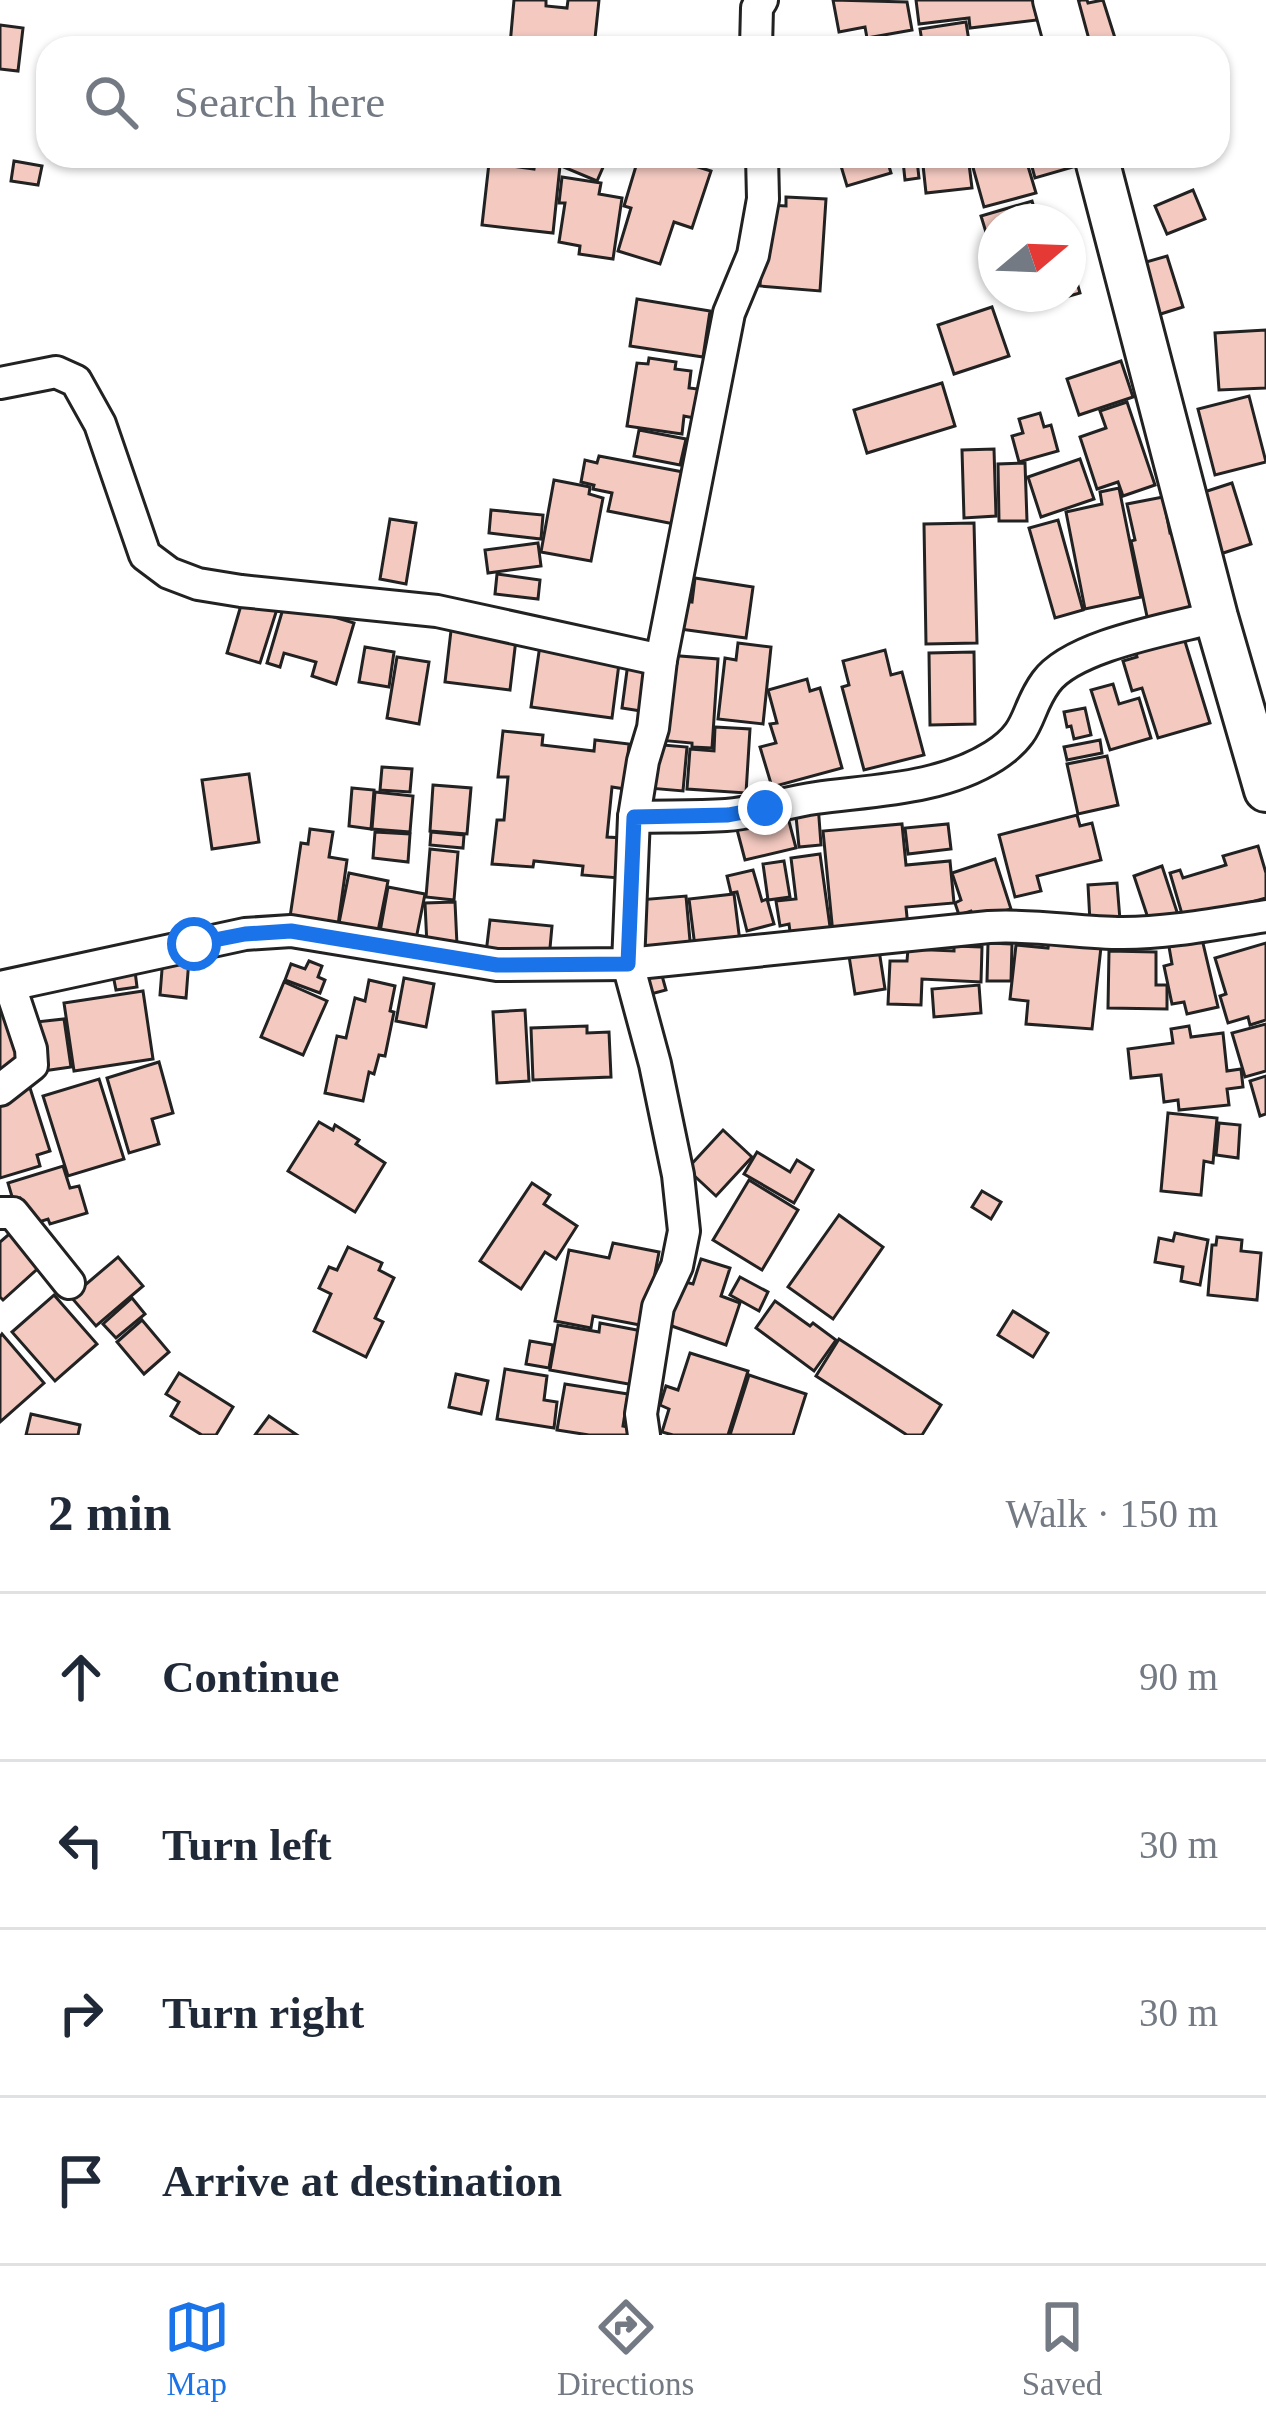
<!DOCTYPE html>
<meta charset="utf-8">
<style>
:root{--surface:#fff;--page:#f2f2f3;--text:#1f2937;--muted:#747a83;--line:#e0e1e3;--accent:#1a73e8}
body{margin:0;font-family:Georgia,serif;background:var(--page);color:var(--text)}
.compass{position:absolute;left:978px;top:204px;width:108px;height:108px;border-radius:50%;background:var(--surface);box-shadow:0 3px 9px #0004;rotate:71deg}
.stop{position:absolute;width:36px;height:36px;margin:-27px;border:9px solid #1a73e8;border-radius:50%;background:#fff}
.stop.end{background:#1a73e8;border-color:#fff;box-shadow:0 3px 12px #0008}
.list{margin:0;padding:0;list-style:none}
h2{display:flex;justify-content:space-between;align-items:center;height:156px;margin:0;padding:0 48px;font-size:51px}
h2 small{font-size:39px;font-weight:400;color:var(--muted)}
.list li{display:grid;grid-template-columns:78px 1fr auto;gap:36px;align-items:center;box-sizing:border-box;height:168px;padding:0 48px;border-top:3px solid var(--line)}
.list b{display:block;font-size:45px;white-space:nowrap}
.list em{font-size:39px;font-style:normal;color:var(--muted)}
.icon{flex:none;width:66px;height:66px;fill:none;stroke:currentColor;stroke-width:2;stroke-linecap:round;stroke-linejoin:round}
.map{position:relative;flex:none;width:1266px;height:1435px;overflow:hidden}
.search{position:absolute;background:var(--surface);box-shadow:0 3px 9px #0004;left:36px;right:36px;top:36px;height:132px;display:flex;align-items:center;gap:30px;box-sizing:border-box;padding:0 42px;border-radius:36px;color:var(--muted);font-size:45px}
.sheet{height:828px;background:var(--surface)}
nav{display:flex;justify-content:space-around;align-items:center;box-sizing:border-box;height:168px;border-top:3px solid var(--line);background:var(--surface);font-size:33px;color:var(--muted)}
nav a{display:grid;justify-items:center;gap:6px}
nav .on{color:var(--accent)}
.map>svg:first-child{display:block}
.building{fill:#f3c9c0;stroke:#222;stroke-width:3}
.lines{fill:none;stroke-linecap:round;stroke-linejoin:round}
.street-casing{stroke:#222;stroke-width:36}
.secondary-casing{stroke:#222;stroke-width:48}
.street{stroke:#fff;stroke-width:30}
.secondary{stroke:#fff;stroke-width:42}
.route{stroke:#1a73e8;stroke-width:15}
</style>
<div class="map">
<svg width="1266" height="1435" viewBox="0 0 1266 1435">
<rect width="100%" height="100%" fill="#fff"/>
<g class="building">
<path d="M514,0H546V6L567,8L568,0H599L594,48L510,45Z"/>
<path d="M833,0L907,2L912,30L867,38L865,27L839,32Z"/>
<path d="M916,0H1034L1037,20L970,28L969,18L919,24Z"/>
<path d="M1081,0H1087L1088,3L1103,0L1115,38L1086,46L1072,3Z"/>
<path d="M966,22L970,48H923L920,29Z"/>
<path d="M0,25L23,28L18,71L0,69Z"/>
<path d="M536,156H561L553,233L482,225L489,163L534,169Z"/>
<path d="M565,156H602L607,158L597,181L561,166Z"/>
<path d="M639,156H663L711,171L692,228L674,222L660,264L618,251L631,208L624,206Z"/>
<path d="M838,156H886L891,173L847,186Z"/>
<path d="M922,156H968L972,188L926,193Z"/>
<path d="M1002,156H1025L1036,193L984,207L972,164Z"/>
<path d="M1029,156H1078L1080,165L1035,178Z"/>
<path d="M917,160L919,178L905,180L903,161Z"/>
<path d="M14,161L42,166L38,185L11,181Z"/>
<path d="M562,177L601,183L599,194L622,198L613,259L579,254L580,246L559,242L565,203H559Z"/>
<path d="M1193,190L1205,219L1167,234L1155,206Z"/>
<path d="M786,197L826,199L820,291L760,286L763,230L769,205L786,206Z"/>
<path d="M1032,201L1038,222H996L995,281L985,243L989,242L981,216Z"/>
<path d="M1167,256L1183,307L1151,317L1139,264Z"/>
<path d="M1072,265L1080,293L1041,304L1039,294H1068V267Z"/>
<path d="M637,299L710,311L703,357L630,346Z"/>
<path d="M992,307L1009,356L954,374L938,325Z"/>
<path d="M1266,330V388L1219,390L1215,333Z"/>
<path d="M649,358L676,362L675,369L691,371L689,388L698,389L694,418L684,416L682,434L627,426L637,363L648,364Z"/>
<path d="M1121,361L1133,397L1079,415L1067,379Z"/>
<path d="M942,383L955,426L867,453L854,410Z"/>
<path d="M1249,396L1266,462L1215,475L1198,409Z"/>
<path d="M1127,402L1155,485L1123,496L1118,482L1097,489L1080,437L1106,428L1100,411Z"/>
<path d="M1040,413L1044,427L1051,425L1058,451L1019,462L1012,436L1023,433L1019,419Z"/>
<path d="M639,430L686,439L680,465L634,456Z"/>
<path d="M994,449L996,516L964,518L962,450Z"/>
<path d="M599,456L683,472L674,524L608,511L612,493L593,489L594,485L581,482L585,460L597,463Z"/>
<path d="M1080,459L1094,499L1041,517L1028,477Z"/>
<path d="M1025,463L1027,521H999L998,464Z"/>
<path d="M554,480L590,487L589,494L603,498L591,561L541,552Z"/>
<path d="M1232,483L1251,544L1217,555L1198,494Z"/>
<path d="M1119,488L1141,597L1085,609L1066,512L1102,504L1100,492Z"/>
<path d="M1163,497L1170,533L1179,531L1196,612L1148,621L1131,541L1135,540L1127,504Z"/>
<path d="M491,510L543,515L541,539L489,533Z"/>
<path d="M390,519L416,523L406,584L380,579Z"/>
<path d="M1058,520L1083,610L1055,618L1029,528Z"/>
<path d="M974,523L977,643L926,644L924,524Z"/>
<path d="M538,543L541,566L488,573L485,550Z"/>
<path d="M497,574L540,580L538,599L495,594Z"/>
<path d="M695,578L753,587L746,638L680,629L684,601L692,602Z"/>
<path d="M244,595L278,606L260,663L227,653Z"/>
<path d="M285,602L354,623L336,684L312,676L316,662L284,653L280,667L267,663Z"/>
<path d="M452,622L517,631L510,690L445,682Z"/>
<path d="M1183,635L1210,723L1158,738L1142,688L1132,691L1123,661L1137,657L1135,649Z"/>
<path d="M738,643L771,647L763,724L718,719L725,658L736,660Z"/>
<path d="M540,645L620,656L612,718L531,707Z"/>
<path d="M365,647L394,652L389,687L359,682Z"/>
<path d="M885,650L891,675L902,672L924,755L864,770L842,687L849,685L843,661Z"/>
<path d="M974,652L975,724L930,725L929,653Z"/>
<path d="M667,655L718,659L712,748L692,747V743L658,740Z"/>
<path d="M397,657L429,662L419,724L387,718Z"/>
<path d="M628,663L653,667L647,712L622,708Z"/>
<path d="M807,679L810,691L820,688L842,768L772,787L760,747L776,743L770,724L777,723L768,690Z"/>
<path d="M1113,684L1119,704L1139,698L1151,738L1110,750L1091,690Z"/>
<path d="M1085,708L1091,735L1074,739L1071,726L1067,727L1064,712Z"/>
<path d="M715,727L750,729L746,793L687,789L690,749L714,751Z"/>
<path d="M503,731L543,735L542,745L594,751L595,740L629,744L625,789L612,787L607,837L623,838L619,878L582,875L583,866L534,861L533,867L492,864L497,820H504L508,777H498Z"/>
<path d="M1100,740L1102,753L1067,760L1064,747Z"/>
<path d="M651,744L687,747L683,791L648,788Z"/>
<path d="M1107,756L1118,805L1078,814L1067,764Z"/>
<path d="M382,767L412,769L410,792L380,790Z"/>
<path d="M249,774L259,842L212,849L202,780Z"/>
<path d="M433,785L471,788L467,834L430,831Z"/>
<path d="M352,788L374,790L371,829L349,826Z"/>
<path d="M375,792L413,796L410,832L372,829Z"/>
<path d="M818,804L821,845L799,847L795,806Z"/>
<path d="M786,810L796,848L745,860L735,822Z"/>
<path d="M1077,815L1080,826L1092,823L1101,860L1037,876L1041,891L1015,897L999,835Z"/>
<path d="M902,824L906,865L950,861L954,903L906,907L908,927L833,934L823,831Z"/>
<path d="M948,824L951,849L908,854L905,828Z"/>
<path d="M310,829L333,832L329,857L347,860L338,925L290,917L301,843L308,844Z"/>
<path d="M375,832L410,834L408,862L373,858Z"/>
<path d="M431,832L464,835L463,848L430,845Z"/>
<path d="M1258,846L1266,873V898L1184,921L1170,873L1180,870L1183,878L1226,865L1223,856Z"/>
<path d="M430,849L458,852L454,900L426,897Z"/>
<path d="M820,854L831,934L791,939L789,924L780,926L776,901L796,899L791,858Z"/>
<path d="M995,859L1011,909L975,920L971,911L959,915L955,903L961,900L952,873Z"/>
<path d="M784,861L790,897L768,900L763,864Z"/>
<path d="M1162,866L1179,918L1151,927L1134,876Z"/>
<path d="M753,870L762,901L767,899L774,924L747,931L737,892L731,893L727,876Z"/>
<path d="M349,873L388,881L378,931L339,923Z"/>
<path d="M1117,883L1120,920L1090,922L1088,885Z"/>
<path d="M388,887L425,894L416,939L380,932Z"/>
<path d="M734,894L740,942L695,947L689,899Z"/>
<path d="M686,896L691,952L643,956L638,900Z"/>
<path d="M455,902L457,945L427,946L425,903Z"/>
<path d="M490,920L552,926L549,959L486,953Z"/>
<path d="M1202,939L1218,1007L1187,1014L1184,1002L1172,1004L1164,966L1172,964L1169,947Z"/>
<path d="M1049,941L1101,947L1092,1029L1026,1024L1028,1001L1010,999L1016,945L1048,948Z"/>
<path d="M988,943L1012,944L1011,981H987Z"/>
<path d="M1266,943V1020L1250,1025L1248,1017L1228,1023L1220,996L1226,994L1215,958Z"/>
<path d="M954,946L982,947L981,982L922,979L921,1005L888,1004L890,961H907L908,949L954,951Z"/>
<path d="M879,950L885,989L855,994L849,956Z"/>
<path d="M1109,951L1156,952V985H1167V1009L1108,1008Z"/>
<path d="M163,957L189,959L186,998L160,995Z"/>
<path d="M309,961L322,966L318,977L325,980L320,993L285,980L291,964L305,969Z"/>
<path d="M135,971L137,987L116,990L113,975Z"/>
<path d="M661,972L666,990L651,994L645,977Z"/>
<path d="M404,978L434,984L426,1027L396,1021Z"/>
<path d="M369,980L395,986L390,1011L394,1012L385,1056L379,1055L374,1074L369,1072L363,1101L325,1093L337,1036L346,1038L355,998L365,1001Z"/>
<path d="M284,982L327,1001L303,1055L261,1037Z"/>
<path d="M979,985L981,1013L934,1017L932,989Z"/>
<path d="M143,991L153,1059L74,1071L64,1003Z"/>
<path d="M11,1004L29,1061L0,1070V1007Z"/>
<path d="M525,1010L529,1081L497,1083L493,1012Z"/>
<path d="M64,1019L71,1067L43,1071L36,1022Z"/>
<path d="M1266,1024V1071L1245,1077L1232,1033Z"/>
<path d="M587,1026V1033L609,1032L611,1077L533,1080L531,1028Z"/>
<path d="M1189,1026L1191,1037L1223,1033L1227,1071L1241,1069L1243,1087L1227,1089L1229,1105L1179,1110L1178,1100L1164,1102L1161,1075L1131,1078L1128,1049L1173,1043L1171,1029Z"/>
<path d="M159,1062L173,1113L152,1119L159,1144L129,1153L107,1078Z"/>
<path d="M1266,1076V1114L1260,1116L1250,1081Z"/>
<path d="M99,1079L124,1159L68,1176L43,1096Z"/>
<path d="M30,1088L50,1151L37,1155L40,1166L0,1178V1097Z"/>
<path d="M1168,1113L1217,1118L1213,1163L1204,1161L1201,1195L1161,1191Z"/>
<path d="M319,1122L333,1130L335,1125L359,1140L356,1144L385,1163L355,1212L288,1171Z"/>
<path d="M1219,1123L1240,1125L1238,1158L1216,1155Z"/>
<path d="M723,1130L752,1157L716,1196L687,1169Z"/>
<path d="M757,1152L790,1172L797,1160L813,1170L794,1203L744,1174Z"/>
<path d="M63,1166L70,1188L79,1186L87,1213L50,1224L48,1219L29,1225L20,1198L13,1200L8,1183Z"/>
<path d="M749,1180L798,1210L762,1270L713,1240Z"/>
<path d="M532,1183L550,1195L544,1204L577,1226L556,1259L545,1252L521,1289L480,1261Z"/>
<path d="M982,1191L1001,1202L991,1219L972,1207Z"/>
<path d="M839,1215L883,1247L833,1319L788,1287Z"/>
<path d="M15,1229L44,1263L3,1300L0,1297V1242Z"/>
<path d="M1175,1233L1208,1240L1200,1285L1181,1281L1183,1267L1155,1262L1159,1238L1173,1241Z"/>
<path d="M1217,1237L1242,1240L1241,1251L1261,1253L1257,1300L1208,1295L1212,1245H1216Z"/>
<path d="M613,1243L659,1252L645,1326L593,1316L591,1328L555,1321L569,1250L609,1258Z"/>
<path d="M348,1247L382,1263L379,1270L394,1278L375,1318L383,1322L366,1357L314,1331L331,1294L319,1288L329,1267L337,1270Z"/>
<path d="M118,1257L143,1286L96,1326L71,1297Z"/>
<path d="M701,1259L730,1268L721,1296L740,1303L726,1345L666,1324L681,1281L693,1284Z"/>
<path d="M740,1277L768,1292L759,1311L730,1295Z"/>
<path d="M54,1295L97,1344L55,1381L12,1332Z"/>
<path d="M132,1298L145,1314L116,1338L103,1324Z"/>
<path d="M775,1301L810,1326L813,1323L836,1340L814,1371L756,1328Z"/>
<path d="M1013,1311L1048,1333L1033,1357L998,1335Z"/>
<path d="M142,1320L169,1352L144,1374L117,1342Z"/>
<path d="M600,1323L642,1331L634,1385L550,1370L558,1325L599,1332Z"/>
<path d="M2,1334L44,1383L0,1422V1337Z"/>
<path d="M839,1339L941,1405L922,1435H907L816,1376Z"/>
<path d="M530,1341L553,1345L549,1368L526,1364Z"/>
<path d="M690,1353L748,1371L728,1435H673L662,1432L669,1409L660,1405L666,1386L678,1390Z"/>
<path d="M505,1369L547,1376L544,1400L557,1402L554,1428L497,1419Z"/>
<path d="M179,1373L233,1407L216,1435H202L171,1416L179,1402L166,1394Z"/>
<path d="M456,1374L488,1381L481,1414L449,1407Z"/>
<path d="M749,1375L806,1394L793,1435H730Z"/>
<path d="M565,1384L628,1394L623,1426L638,1429L637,1435H589L557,1430Z"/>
<path d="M31,1414L80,1425L78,1435H26Z"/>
<path d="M269,1416L297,1435H255Z"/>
</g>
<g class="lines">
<defs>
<g id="street">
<path d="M756,48L757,8L762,0"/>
<path d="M0,383L56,372L76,381L100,424L145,555L169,573L198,584L241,591L437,611L661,660"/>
<path d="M634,817C664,816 695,817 726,815C756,813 786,802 816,798C875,790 942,789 994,756C1033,731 1024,712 1046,682C1073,645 1171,629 1216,617"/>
<path d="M0,987L245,934L291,931L497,965L628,964L989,927C1035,924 1078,933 1123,933C1171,933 1219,923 1266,916"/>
<path d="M0,1090L32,1065L31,1049L10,986"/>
<path d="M0,1213H13L69,1283"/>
<path d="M644,1435L641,1414L658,1307L677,1266L684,1231L678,1175L655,1064L628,964L634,817L643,761L653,728L661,660L729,313L753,255L763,199L762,156"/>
</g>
<g id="secondary">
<path d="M1055,0L1068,48"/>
<path d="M1096,156L1216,617L1266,790"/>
</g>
</defs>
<use href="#street" class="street-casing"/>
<use href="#secondary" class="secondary-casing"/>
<use href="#street" class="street"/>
<use href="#secondary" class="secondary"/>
</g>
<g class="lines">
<path class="route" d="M194,944L245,934L291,931L497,965L628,964L634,817L728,815L765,808"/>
</g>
</svg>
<svg class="compass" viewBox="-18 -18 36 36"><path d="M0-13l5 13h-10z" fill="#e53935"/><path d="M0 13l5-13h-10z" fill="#747a83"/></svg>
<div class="stop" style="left:194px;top:944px"></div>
<div class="stop end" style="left:765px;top:808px"></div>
<div class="search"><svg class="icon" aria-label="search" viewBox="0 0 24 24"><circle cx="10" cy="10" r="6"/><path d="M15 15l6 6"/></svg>Search here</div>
</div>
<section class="sheet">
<h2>2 min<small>Walk · 150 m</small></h2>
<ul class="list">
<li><svg class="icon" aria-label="ahead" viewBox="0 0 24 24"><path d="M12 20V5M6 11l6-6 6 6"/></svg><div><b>Continue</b></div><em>90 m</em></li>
<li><svg class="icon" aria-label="left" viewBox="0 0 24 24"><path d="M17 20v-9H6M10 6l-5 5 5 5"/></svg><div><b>Turn left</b></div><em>30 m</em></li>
<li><svg class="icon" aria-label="right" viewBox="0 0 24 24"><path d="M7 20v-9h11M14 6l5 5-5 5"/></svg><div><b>Turn right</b></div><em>30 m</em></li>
<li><svg class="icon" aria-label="arrive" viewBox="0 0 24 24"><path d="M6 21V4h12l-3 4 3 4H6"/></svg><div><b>Arrive at destination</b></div></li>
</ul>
</section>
<nav>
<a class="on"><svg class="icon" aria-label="map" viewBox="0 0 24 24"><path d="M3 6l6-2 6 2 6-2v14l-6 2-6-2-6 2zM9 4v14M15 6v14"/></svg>Map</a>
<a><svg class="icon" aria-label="directions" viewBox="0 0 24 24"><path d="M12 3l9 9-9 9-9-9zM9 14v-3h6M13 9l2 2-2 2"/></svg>Directions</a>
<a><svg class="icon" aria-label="saved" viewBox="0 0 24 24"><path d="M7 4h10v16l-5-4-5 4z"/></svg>Saved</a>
</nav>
